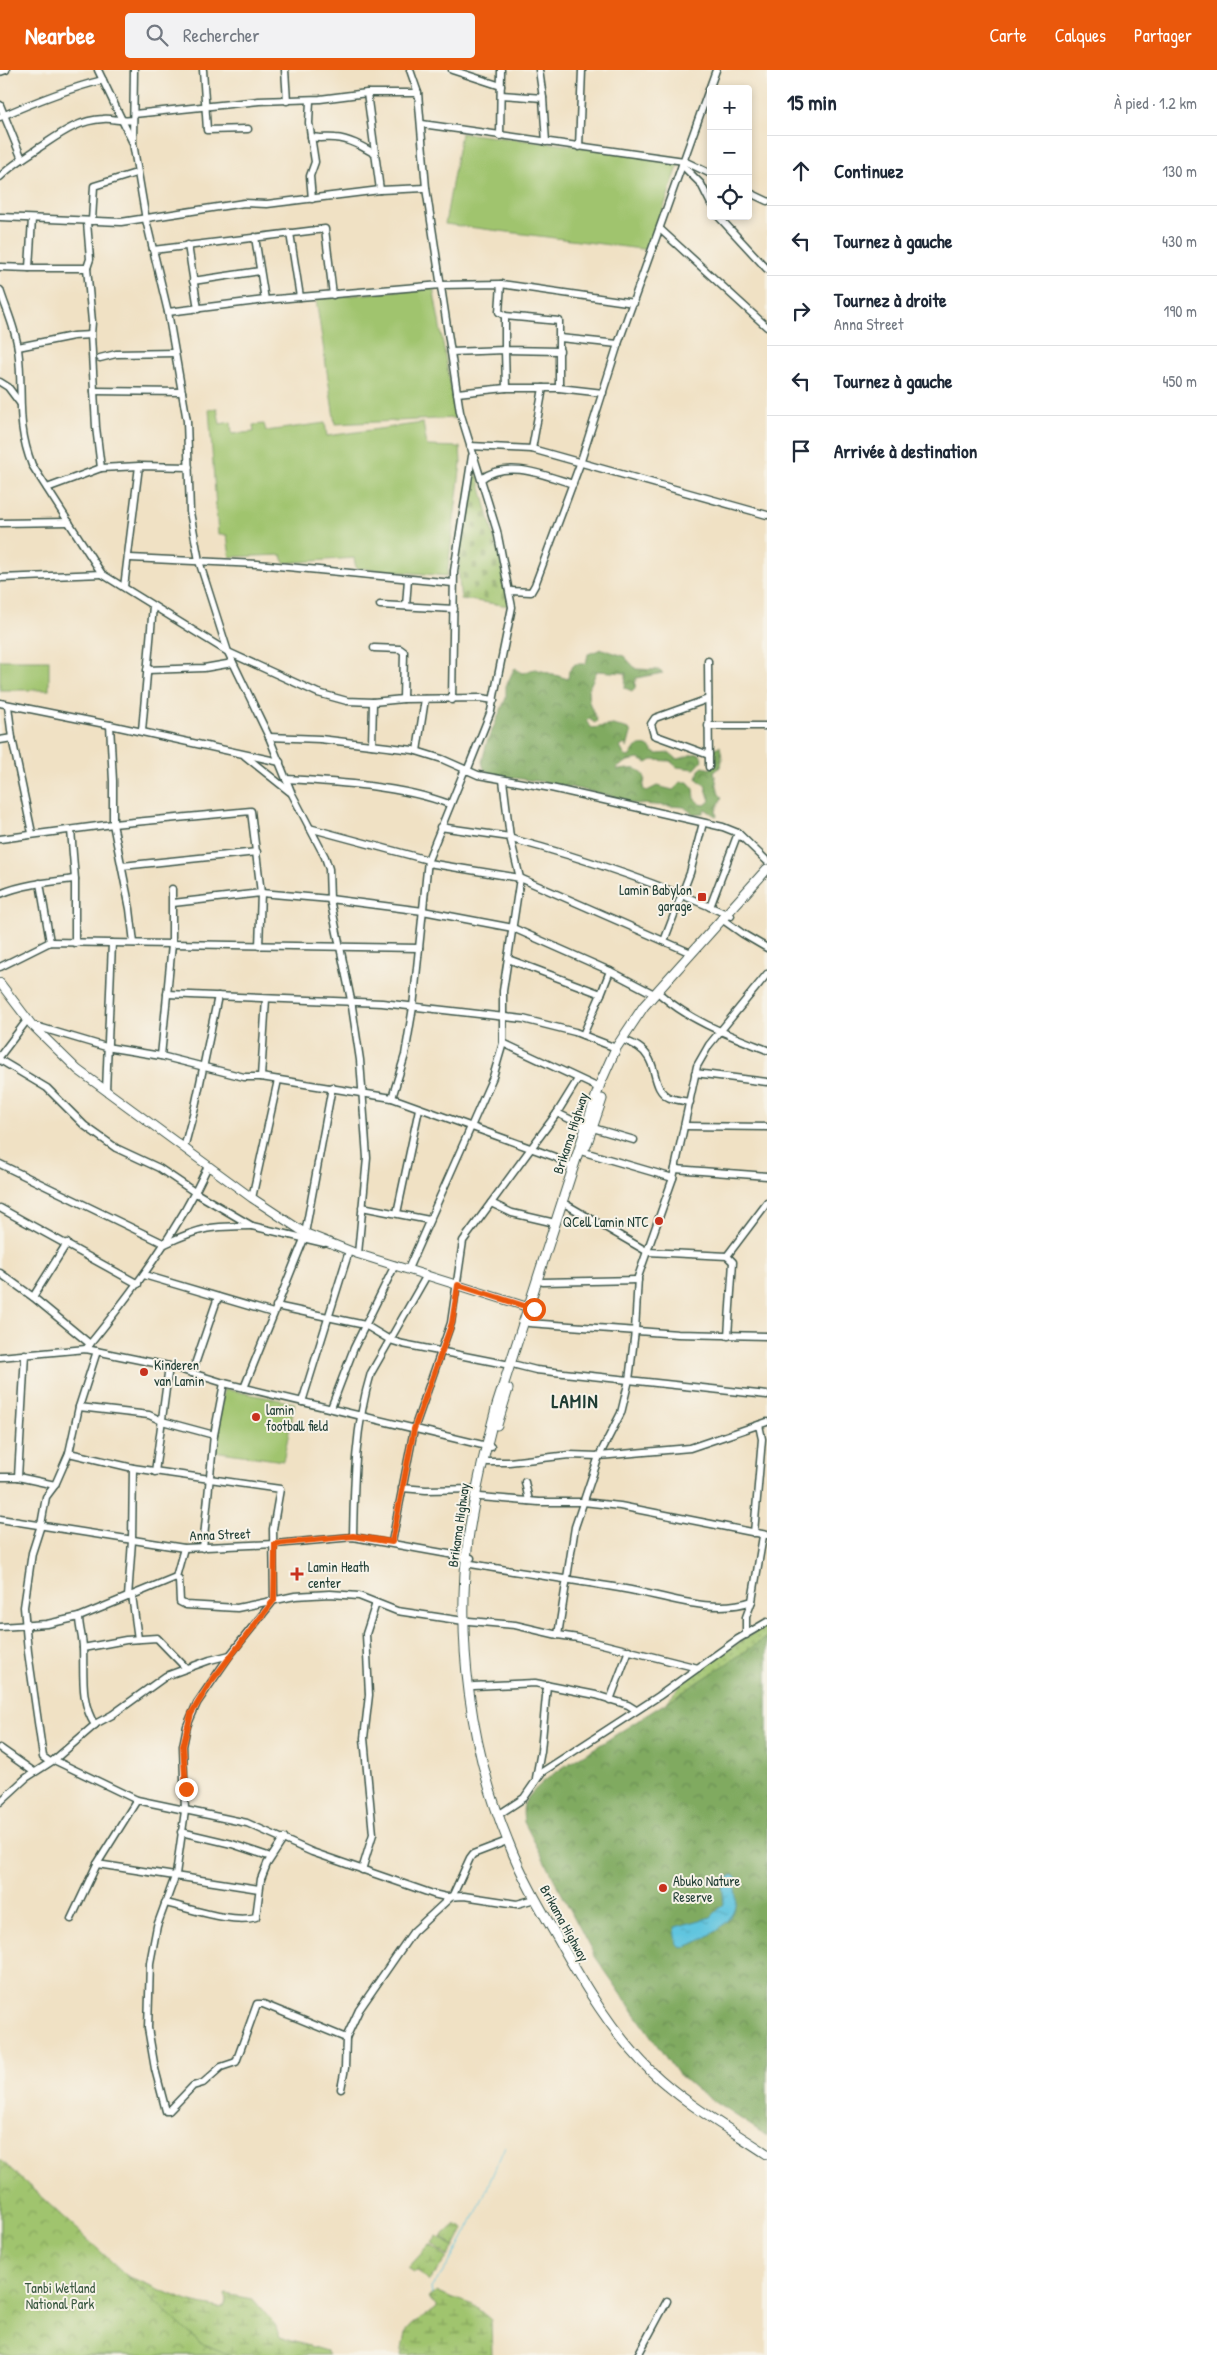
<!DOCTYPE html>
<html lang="fr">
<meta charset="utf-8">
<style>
:root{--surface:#fff;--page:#f2f2f3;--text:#1f2937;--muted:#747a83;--line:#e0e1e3;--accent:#ea580c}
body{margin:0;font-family:"Patrick Hand",sans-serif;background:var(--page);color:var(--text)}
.controls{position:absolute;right:15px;top:15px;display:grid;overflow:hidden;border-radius:5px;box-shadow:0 2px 8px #0003}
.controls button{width:45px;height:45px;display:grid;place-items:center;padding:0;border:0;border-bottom:1px solid var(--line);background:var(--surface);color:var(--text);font:25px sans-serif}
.stop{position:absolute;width:15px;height:15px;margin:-11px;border:4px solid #ea580c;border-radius:50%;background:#fff}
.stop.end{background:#ea580c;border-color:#fff;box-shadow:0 1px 5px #0008}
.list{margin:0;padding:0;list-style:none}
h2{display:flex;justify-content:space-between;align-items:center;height:65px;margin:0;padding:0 20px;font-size:21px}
h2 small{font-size:16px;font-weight:400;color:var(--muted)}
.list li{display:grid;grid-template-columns:32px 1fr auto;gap:15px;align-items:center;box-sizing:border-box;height:70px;padding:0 20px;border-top:1px solid var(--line)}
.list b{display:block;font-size:19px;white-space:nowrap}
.list p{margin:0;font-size:16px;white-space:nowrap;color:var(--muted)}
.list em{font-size:16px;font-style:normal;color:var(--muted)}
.icon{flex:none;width:28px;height:28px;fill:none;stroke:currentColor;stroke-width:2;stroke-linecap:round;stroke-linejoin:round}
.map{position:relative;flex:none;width:767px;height:2285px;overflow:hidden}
header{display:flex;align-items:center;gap:30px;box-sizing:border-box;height:70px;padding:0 25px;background:var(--accent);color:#fff}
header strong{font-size:24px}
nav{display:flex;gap:28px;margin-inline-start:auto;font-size:18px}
.search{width:350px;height:45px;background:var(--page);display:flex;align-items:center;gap:12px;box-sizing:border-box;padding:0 18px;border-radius:5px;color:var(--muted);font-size:19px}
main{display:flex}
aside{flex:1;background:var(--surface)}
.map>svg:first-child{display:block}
.grass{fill:url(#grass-dots);stroke:#608051}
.forest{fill:url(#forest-crowns);stroke:#50744a}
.wetland{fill:url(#wetland-marsh);stroke:#608051}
.cemetery{fill:url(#cemetery-stones);stroke:#608051}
.park{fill:url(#park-crowns);stroke:#608051}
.garden{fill:#a0c46e;stroke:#608051}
.water{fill:url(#water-ripples);stroke:#40818a}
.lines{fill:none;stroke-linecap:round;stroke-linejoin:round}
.stream{stroke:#61c5df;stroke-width:1}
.minor-casing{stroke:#3e564a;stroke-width:9}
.major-casing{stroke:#3e564a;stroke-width:10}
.highway-casing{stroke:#3e564a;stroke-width:11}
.minor{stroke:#fff;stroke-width:6}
.major{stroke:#fff;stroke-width:8}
.highway{stroke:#fff;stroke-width:9}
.route{stroke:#ea580c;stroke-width:6}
.poi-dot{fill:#c8321e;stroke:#f7f3e8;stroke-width:2}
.labels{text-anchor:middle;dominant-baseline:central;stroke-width:4;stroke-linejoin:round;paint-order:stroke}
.poi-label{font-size:14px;fill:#1f3d34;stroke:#f7f3e8;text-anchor:start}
.street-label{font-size:14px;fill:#1f3d34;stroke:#f7f3e8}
.park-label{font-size:14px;fill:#395840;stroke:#f7f3e8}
.district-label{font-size:19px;font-weight:bold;letter-spacing:1px;fill:#1f3d34;stroke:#f7f3e8}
</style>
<header>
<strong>Nearbee</strong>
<div class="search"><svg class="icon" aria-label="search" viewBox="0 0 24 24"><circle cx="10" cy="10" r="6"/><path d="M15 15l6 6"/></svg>Rechercher</div>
<nav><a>Carte</a><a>Calques</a><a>Partager</a></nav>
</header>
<main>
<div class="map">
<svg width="767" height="2285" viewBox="0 0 767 2285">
<defs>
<pattern id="grass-dots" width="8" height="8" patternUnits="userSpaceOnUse" patternTransform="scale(1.25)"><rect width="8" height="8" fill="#a0c46e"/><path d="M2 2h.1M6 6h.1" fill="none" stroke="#82a05b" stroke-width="1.8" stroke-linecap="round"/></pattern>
<pattern id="forest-crowns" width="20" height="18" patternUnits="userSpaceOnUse" patternTransform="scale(1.25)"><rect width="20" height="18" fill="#80aa61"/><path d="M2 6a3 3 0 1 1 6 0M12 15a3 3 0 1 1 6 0" fill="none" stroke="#688c51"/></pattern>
<pattern id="wetland-marsh" width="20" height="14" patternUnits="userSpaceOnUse" patternTransform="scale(1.25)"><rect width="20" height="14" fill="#a0c46e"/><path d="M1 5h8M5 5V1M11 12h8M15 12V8" fill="none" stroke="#82a05b"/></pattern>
<pattern id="cemetery-stones" width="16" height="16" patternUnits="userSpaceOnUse" patternTransform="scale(1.25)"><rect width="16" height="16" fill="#a0c46e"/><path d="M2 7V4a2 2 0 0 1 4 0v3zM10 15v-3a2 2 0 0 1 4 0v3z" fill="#82a05b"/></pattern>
<pattern id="park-crowns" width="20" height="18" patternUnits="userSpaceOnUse" patternTransform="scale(1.25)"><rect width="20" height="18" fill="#a0c46e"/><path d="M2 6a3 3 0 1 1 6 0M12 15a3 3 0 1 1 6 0" fill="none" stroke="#82a05b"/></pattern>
<pattern id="water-ripples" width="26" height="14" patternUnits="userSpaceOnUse" patternTransform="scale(1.25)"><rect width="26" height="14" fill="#61c5df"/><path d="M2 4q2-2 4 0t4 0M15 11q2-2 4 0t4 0" fill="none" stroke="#4fa1b6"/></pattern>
</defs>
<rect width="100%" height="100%" fill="#f7f3e8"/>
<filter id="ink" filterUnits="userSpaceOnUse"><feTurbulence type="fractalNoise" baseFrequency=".02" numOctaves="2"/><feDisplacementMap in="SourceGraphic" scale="10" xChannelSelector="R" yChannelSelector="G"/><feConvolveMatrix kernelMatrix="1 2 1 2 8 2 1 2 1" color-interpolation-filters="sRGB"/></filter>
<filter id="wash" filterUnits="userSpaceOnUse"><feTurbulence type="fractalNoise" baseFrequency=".0096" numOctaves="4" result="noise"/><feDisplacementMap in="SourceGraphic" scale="20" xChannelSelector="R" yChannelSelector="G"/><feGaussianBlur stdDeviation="1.12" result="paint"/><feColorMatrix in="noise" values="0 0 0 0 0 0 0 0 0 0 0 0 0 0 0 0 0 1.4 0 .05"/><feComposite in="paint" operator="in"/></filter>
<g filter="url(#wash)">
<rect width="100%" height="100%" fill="#f0e1c4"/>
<path class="grass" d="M767,1554V1567L690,1619L666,1632L689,1606Z"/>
<g class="forest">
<path d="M602,579L624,586L636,599L658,600L663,603L636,608L635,618L632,621L625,618L626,603L597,601L588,620L589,632L597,651L595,653L589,649L586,651L592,658L613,655L629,659L631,663L627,678L625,674L620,677L625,686L629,687L636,677C650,673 647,678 657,684L670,683L677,689C687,688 691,682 700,684L703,690L695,699L677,697L670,691L652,690L647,693L639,689L628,691L617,698V700C629,700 639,694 645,708L643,719L647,721L657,716L673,720L681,712H688L694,719L695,729L700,734L705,735L710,731L705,715L697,709L699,700L703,697L711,699V687L714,684V678L720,676C722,687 725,696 714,702L719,724L722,727L716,741L717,747L705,739L703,743L693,744L684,737L625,733L614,730L616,727L550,713L493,705L484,699L482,692L487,672L506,628V616L514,599L516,598C523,608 528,599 536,599L568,609L569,601L575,594H586L588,584Z"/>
<path d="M767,1567V2066L697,2020L676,2002L594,1885L524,1752C523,1745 522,1736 526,1730C545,1704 580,1688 606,1671C660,1636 714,1603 767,1567Z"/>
</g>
<g class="wetland">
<path d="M0,2125L120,2203L190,2232L220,2238L224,2236L227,2231L225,2224L253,2229L276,2256L279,2267L326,2281L329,2285H0Z"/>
<path d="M455,2154L464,2159L455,2176L441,2167Z"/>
<path d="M437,2166L455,2177L448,2187L432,2173Z"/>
<path d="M430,2174L447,2188L428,2212L418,2201L414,2202L408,2198Z"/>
<path d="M437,2222L473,2235L491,2250L492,2285H401L405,2263L412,2255L436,2238V2235L428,2228Z"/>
</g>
<path class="cemetery" d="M472,405L478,406L503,502L510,536L461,529C455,487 463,449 469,408Z"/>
<path class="park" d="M0,2089L200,2273L231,2285H0Z"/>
<g class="garden">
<path d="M461,63L681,88L649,180L445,154Z"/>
<path d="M433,217L456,348L335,354L316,229Z"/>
<path d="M217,338L220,354L231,352L232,364L254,362L253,355L264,354L266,361L325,353L327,366L423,353L427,376L460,377L461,393L447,506L356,498L354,488L284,493L282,485L230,487L227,465H218L209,339Z"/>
<rect x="0" y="590" width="49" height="30"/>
<path d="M224,1319L295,1333L283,1391L214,1381Z"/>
</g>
<path class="water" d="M733,1805L739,1811L735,1819C743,1850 706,1870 682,1878L677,1875L675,1857L711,1847L724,1834L722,1811Z"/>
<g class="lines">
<path class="stream" d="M432,2225L431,2218C465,2177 484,2124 505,2076"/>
</g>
</g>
<g filter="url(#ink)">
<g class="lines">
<defs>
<g id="minor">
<path d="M98,0L133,73L146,150L168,242L187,351L190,442L199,491L228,582L269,667L292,724L325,787L329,799L330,829L351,930L360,990L367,1088L358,1184"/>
<path d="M203,0L207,60L248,59"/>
<path d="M285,0L287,31"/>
<path d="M410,0L418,23L426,118L460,342L497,461L512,537L491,641L467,701"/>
<path d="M452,0L501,16"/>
<path d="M539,0L543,28"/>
<path d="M0,2L6,0"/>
<path d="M367,23L380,120"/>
<path d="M501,25L543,28L546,72"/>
<path d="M310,30L309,53L315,92L310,106L312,129"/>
<path d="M0,35L22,89"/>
<path d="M134,44L259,31L320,29L367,23H418"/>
<path d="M0,47C34,32 66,19 103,10"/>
<path d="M422,54L684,91L711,104"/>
<path d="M500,66L501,0"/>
<path d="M311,67C320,69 327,67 335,68C350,69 363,77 375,84"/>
<path d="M133,71L134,0"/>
<path d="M579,77L582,0"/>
<path d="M682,95L701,114L711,134"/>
<path d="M0,107C12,94 26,87 40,77C60,64 78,50 103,49C113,48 122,52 133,50"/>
<path d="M748,122L767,131"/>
<path d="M718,146L767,199"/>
<path d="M0,147L121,152L244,133L267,134L380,120L426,118"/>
<path d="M32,149L29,198H87L90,189L87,152"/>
<path d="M92,151L94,116L136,103"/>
<path d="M660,159L767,257"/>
<path d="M290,163L300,227"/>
<path d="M255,167L265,230"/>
<path d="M188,175L198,239"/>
<path d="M153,180L325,159L333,225"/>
<path d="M0,197L29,198"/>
<path d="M87,198L92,252L91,265"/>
<path d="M193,211L260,201"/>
<path d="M501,214L634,233"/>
<path d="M0,220C6,239 16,260 18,279C24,322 15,352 32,395L102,504L228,582L318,623L347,631L373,632L403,629L481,628L494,630"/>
<path d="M168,242L265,230L441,215L501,214L499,242L505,246V280L560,281"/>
<path d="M505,246L559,251V318"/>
<path d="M560,268L618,274"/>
<path d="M18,277L73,266L91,265L96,357L101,398"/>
<path d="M451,282L505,280L506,318H559L603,323"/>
<path d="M100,288L116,284L175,283"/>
<path d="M0,312L8,317L20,333"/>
<path d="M94,321L182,322"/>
<path d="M457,323L506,318"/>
<path d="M470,376L532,379L767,445"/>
<path d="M532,379L543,318"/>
<path d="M481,409C507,389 544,405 573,414"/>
<path d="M47,418L101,398L139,396L189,397"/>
<path d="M0,453L69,452"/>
<path d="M130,488L257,494L453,513"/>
<path d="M0,508L102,504"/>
<path d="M124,517L139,396"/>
<path d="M510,521L531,522L535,515L580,394L618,274L716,0"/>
<path d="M380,535L454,539"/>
<path d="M406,536L408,509"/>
<path d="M374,578L400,579L404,582L403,629"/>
<path d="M708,591L709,697"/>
<path d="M147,600L204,598L233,593"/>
<path d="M708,629L655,648L651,654L654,665L709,685"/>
<path d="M452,630L454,501L472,386"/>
<path d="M0,633L110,655L280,692"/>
<path d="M8,636L12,668L32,763"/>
<path d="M110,655L113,711V754L130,839L134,873"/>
<path d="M708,656H767"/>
<path d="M142,661L153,536"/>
<path d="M269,667L320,669L413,680L442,689L478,705L551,718L723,757L738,763L767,791"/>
<path d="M0,670L12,668"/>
<path d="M372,675L373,632"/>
<path d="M417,681L425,629"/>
<path d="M245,686L290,722"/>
<path d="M286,709C337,712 402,716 449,734"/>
<path d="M440,757L510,767"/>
<path d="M309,758L428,790"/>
<path d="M71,760L75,809V873"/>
<path d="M0,769L113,754L251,741L261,823L259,876"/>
<path d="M512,769C587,789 660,814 731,846"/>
<path d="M428,793L520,808L691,883"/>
<path d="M122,796L257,782"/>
<path d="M40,813L50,872"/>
<path d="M0,824C24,814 49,812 75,809"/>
<path d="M173,833L261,823L330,829L423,841L513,858L610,901L654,924"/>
<path d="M710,837L738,763"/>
<path d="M726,852L743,864L767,878"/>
<path d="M664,871L690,803L703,753"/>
<path d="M508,889L601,924L583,965"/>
<path d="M0,897L50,872L419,878"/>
<path d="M167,924L382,933L523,949L575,962L616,978"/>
<path d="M601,924L610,901"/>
<path d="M661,925C692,952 729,965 767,980"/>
<path d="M32,955L106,977L161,986L244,1007H261L392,1028L555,1087L573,1098"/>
<path d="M626,971C635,975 643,978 648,987C657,999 653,1021 670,1028C676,1030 684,1031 690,1032"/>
<path d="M503,973L599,1018"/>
<path d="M0,986L28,949"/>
<path d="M161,986L172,874V819"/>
<path d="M0,990L47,1018L85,1056L116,1078L159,1098L196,1123L252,1156L324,1173"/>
<path d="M695,1003L767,1012"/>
<path d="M261,1007L266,929"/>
<path d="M106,1021L112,873"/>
<path d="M392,1028L405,985L413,937L428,790L465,699"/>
<path d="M557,1043L586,1057"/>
<path d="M685,1056L767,1057"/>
<path d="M593,1058L634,1070"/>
<path d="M184,1078L195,1037L218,926"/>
<path d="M584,1082L673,1108"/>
<path d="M0,1094L165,1174C201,1157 213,1156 252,1156"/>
<path d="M675,1099L767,1106"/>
<path d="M252,1128L278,1010"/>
<path d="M491,1133L512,1143L555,1153"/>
<path d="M567,1135L648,1182L727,1186L733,1192L728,1266"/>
<path d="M362,1137L429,1150"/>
<path d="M0,1138L138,1214"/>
<path d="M397,1143L419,1039"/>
<path d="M727,1186L767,1133"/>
<path d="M408,1199L493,1007L503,973V921L520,808L510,767L503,710"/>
<path d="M0,1203L33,1227L90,1274"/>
<path d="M144,1205L273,1243"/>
<path d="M543,1212L638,1210"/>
<path d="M33,1227L67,1173"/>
<path d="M276,1236L365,1255L390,1270L403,1274L510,1295"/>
<path d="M529,1253L678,1264L767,1266"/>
<path d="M86,1279C133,1221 177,1163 208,1096"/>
<path d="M0,1287L86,1279L169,1296L224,1313L491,1377"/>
<path d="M516,1295L536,1300L767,1325"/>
<path d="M192,1303L218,1227"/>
<path d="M244,1318L304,1169L332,1017"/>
<path d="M302,1332L349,1181"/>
<path d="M79,1337L149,1345L162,1351L214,1365"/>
<path d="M331,1338L354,1278L395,1195"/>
<path d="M69,1383L133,1398L280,1419L273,1459L274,1530L230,1585L197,1633L187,1656L183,1676L185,1741L176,1804L157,1856L150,1893L148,1958L155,1999L166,2041H169L193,2016L203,2013L221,1997L236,1992L257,1934H263L346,1968"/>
<path d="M488,1392H509L569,1385L599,1386L690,1378L767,1352"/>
<path d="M155,1402L169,1296"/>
<path d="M0,1407H18L55,1415"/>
<path d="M18,1407L25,1284"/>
<path d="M525,1412L529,1431"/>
<path d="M402,1418L426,1420L476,1419"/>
<path d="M480,1427L539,1432H583L620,1436L767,1465"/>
<path d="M0,1449L184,1478L275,1474L353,1467L471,1488"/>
<path d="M754,1463L762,1369L759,1355"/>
<path d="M353,1467C354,1412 355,1355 371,1303L427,1205"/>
<path d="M392,1472L414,1359L451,1253L463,1171L557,1043L578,1009"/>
<path d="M203,1478L214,1365L224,1313"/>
<path d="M471,1494C522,1503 574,1510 625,1519C665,1526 713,1545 752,1531"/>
<path d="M176,1507L179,1510L180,1532L186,1535L237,1538L295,1526L330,1524L359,1526L397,1541L464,1551"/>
<path d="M132,1525L138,1569"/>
<path d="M128,1527L132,1471L133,1398"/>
<path d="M79,1547C79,1558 83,1568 83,1578C84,1603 80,1633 95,1655"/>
<path d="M469,1551L515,1555L558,1565L575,1457L599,1386L621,1343L629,1310L635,1261L638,1207L673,1108L697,996L709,975L767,904"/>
<path d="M0,1557L47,1554L79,1547L176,1507L184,1478"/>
<path d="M558,1565L578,1568L698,1598"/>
<path d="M746,1565V1547L752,1531L763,1466"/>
<path d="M83,1578L126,1570L157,1568L186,1598"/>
<path d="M474,1616L535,1613L596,1625L628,1635L636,1640"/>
<path d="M610,1630L629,1580"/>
<path d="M0,1678L34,1702"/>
<path d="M54,1690L137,1730L247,1753L312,1782L433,1824L446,1827L464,1826L517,1834L535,1829"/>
<path d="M50,1692L43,1687L28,1582L24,1537L32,1483L41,1455L46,1427L55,1415L69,1383L79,1337L97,1281"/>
<path d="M536,1708L541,1681L547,1615"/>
<path d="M0,1732L26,1708L54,1690L97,1653L112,1645L166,1606L210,1590L230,1585"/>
<path d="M498,1745L524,1728L542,1702L659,1626L738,1569L767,1552"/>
<path d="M181,1762L232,1774L271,1787"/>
<path d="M97,1794L259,1819"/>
<path d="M362,1800L373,1764L364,1668L369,1625L366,1564L376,1533"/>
<path d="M165,1833C190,1838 232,1854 256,1847L261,1809L267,1794L284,1768"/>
<path d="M71,1849L97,1794L137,1730"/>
<path d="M341,2019L345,1998L346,1968L359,1940L413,1862L453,1825L470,1788L473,1784L507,1771"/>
<path d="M638,2285L667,2231"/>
</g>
<path id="major" d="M0,913L32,955L78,1000L252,1128L305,1163L358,1184L534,1239"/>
<g id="highway">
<path d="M767,799L644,936L616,978L600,1014L497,1335C485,1380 474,1425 468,1470C456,1571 470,1678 508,1771C521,1805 539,1836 557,1867C584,1915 612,1963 651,2001C685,2034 728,2058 767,2084"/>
<path d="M586,1076L602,1029"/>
<path d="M497,1355L508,1319"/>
</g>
</defs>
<use href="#minor" class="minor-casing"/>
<use href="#major" class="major-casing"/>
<use href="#highway" class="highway-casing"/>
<use href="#minor" class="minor"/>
<use href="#major" class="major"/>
<use href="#highway" class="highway"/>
</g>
</g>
<g class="lines" filter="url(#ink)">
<path class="route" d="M186,1719L183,1676L191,1644L210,1613L274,1530L275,1474L353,1466L392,1472L414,1359L452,1253L458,1215L534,1239"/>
</g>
<g class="poi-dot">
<rect x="697" y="822" width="10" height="10" rx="2.5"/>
<circle cx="659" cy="1151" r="5"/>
<circle cx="144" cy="1302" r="5"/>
<circle cx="256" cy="1347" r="5"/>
<path d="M294.5 1496.5h5v5h5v5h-5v5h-5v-5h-5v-5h5z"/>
<circle cx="663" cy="1818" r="5"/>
</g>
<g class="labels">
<g class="poi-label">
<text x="692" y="819" text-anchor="end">Lamin Babylon<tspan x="692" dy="16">garage</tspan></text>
<text x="649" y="1151" text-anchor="end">QCell Lamin NTC</text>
<text x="154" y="1294">Kinderen<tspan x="154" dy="16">van Lamin</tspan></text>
<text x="266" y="1339">lamin<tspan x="266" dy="16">football field</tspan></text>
<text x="308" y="1496">Lamin Heath<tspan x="308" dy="16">center</tspan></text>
<text x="673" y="1810">Abuko Nature<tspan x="673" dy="16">Reserve</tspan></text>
</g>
<g class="street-label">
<text transform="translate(570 1063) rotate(-72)">Brikama Highway</text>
<text transform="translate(458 1455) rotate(-82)">Brikama Highway</text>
<text transform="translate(220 1464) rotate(-2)">Anna Street</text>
<text transform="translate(565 1853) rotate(61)">Brikama Highway</text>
</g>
<g class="park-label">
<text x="60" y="2217">Tanbi Wetland<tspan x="60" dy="16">National Park</tspan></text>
</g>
<g class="district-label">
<text x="575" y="1331">LAMIN</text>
</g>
</g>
</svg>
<div class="controls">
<button>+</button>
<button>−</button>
<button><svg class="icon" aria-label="locate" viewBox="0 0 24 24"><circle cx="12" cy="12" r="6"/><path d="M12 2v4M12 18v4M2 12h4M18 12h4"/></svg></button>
</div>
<div class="stop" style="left:534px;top:1239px"></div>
<div class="stop end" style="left:186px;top:1719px"></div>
</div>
<aside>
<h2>15 min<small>À pied · 1.2 km</small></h2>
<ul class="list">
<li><svg class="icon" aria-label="ahead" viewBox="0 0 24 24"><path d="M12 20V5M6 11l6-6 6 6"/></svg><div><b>Continuez</b></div><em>130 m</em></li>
<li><svg class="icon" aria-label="left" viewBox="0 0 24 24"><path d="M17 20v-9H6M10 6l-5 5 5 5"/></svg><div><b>Tournez à gauche</b></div><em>430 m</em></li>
<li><svg class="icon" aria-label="right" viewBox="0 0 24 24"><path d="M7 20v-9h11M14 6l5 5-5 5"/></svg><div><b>Tournez à droite</b><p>Anna Street</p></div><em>190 m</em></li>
<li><svg class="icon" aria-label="left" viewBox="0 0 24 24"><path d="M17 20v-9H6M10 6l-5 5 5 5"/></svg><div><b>Tournez à gauche</b></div><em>450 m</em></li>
<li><svg class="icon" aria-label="arrive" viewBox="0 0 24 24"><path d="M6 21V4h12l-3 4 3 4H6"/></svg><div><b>Arrivée à destination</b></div></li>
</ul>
</aside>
</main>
